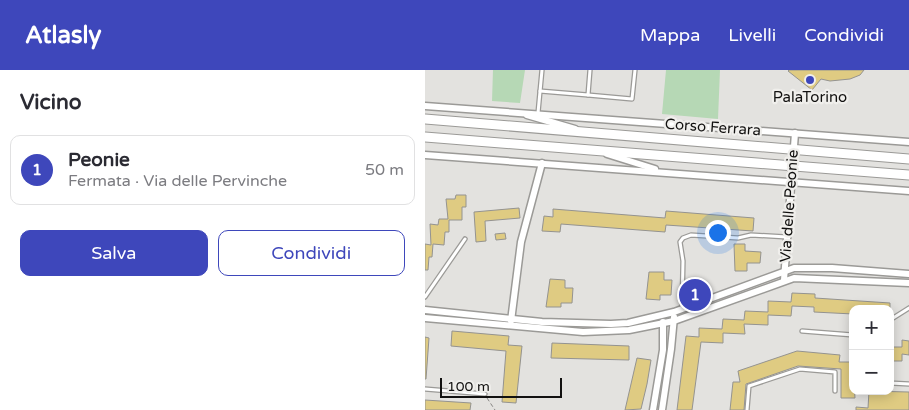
<!DOCTYPE html>
<html lang="it">
<meta charset="utf-8">
<style>
:root{--surface:#fff;--page:#f7f7f7;--text:#2b2b33;--muted:#7c7c81;--line:#e1e1e2;--accent:#3e47bb}
body{margin:0;font-family:"Varela Round",sans-serif;background:var(--page);color:var(--text)}
.controls{position:absolute;right:15px;bottom:15px;display:grid;overflow:hidden;border-radius:10px;box-shadow:0 2px 12px #0003}
.controls button{width:45px;height:45px;display:grid;place-items:center;padding:0;border:0;border-bottom:1px solid var(--line);background:var(--surface);color:var(--text);font:25px sans-serif}
.scale{position:absolute;left:15px;bottom:12px;width:122px;box-sizing:border-box;padding-left:5px;border:2px solid #121110;border-top:0;font-size:14px;line-height:18px;white-space:nowrap;color:#121110;-webkit-text-stroke:4px #f0efec;paint-order:stroke}
.you{position:absolute;left:292px;top:162px;width:18px;height:18px;margin:-12px;border:4px solid #fff;border-radius:50%;background:#1a73e8;box-shadow:0 0 0 8px #1a73e833}
.badge{display:grid;place-items:center;width:32px;height:32px;border-radius:50%;background:var(--accent);color:#fff;font-size:16px;font-weight:700}
.pin{position:absolute;translate:-50% -50%;border:2px solid #fff;box-shadow:0 1px 5px #0006}
.list{margin:0;padding:0;list-style:none}
h2{display:flex;justify-content:space-between;align-items:center;height:65px;margin:0;padding:0 20px;font-size:21px}
h2 small{font-size:16px;font-weight:400;color:var(--muted)}
.list li{display:grid;grid-template-columns:32px 1fr auto;gap:15px;align-items:center;box-sizing:border-box;height:70px;margin:0 10px 10px;padding:0 10px;border:1px solid var(--line);border-radius:10px}
.list b{display:block;font-size:19px;white-space:nowrap}
.list p{margin:0;font-size:16px;white-space:nowrap;color:var(--muted)}
.list em{font-size:16px;font-style:normal;color:var(--muted)}
.actions{display:flex;gap:10px;padding:15px 20px}
.actions a{flex:1;padding:11px 0;border:1px solid var(--accent);border-radius:10px;text-align:center;font-size:18px;color:var(--accent)}
.actions .main{background:var(--accent);color:#fff}
.map{position:relative;flex:none;width:484px;height:340px;overflow:hidden}
header{display:flex;align-items:center;gap:30px;box-sizing:border-box;height:70px;padding:0 25px;background:var(--accent);color:#fff}
header strong{font-size:24px}
nav{display:flex;gap:28px;margin-inline-start:auto;font-size:18px}
main{display:flex}
aside{flex:1;background:var(--surface)}
.map>svg:first-child{display:block}
.green{fill:#b6d8b5}
.building{fill:#dfcb82;stroke:#949390}
.lines{fill:none;stroke-linecap:round;stroke-linejoin:round}
.service-casing{stroke:#9b9a97;stroke-width:5.5}
.minor-casing{stroke:#9b9a97;stroke-width:9}
.secondary-casing{stroke:#9b9a97;stroke-width:11}
.path{stroke:#878684;stroke-width:1;stroke-dasharray:4 2.5;stroke-linecap:butt}
.service{stroke:#fff;stroke-width:3}
.minor{stroke:#fff;stroke-width:6}
.secondary{stroke:#fff;stroke-width:9}
.poi-dot{fill:#3e47bb;stroke:#f0efec;stroke-width:2}
.labels{text-anchor:middle;dominant-baseline:central;stroke-width:4.5;stroke-linejoin:round;paint-order:stroke}
.poi-label{font-size:15px;fill:#121110;stroke:#f0efec}
.street-label{font-size:15px;fill:#121110;stroke:#f0efec}
</style>
<header>
<strong>Atlasly</strong>
<nav><a>Mappa</a><a>Livelli</a><a>Condividi</a></nav>
</header>
<main>
<aside>
<h2>Vicino<small></small></h2>
<ul class="list">
<li><span class="badge">1</span><div><b>Peonie</b><p>Fermata · Via delle Pervinche</p></div><em>50 m</em></li>
</ul>
<div class="actions"><a class="main">Salva</a><a>Condividi</a></div>
</aside>
<div class="map">
<svg width="484" height="340" viewBox="0 0 484 340">
<rect width="100%" height="100%" fill="#e3e2df"/>
<g class="green">
<path d="M68,0H100L95,33L67,31Z"/>
<path d="M241,0H295L293,49L237,44Z"/>
</g>
<g class="building">
<path d="M364,0H439L435,5L425,9L405,11L396,9L387,20L363,1Z"/>
<path d="M31,125H41V137H37V150H24V162H20L19,175L8,174L7,187H4L3,200H0V174L6,175L5,154L13,155L14,149H23L21,129H30Z"/>
<path d="M94,138L95,148L60,151L61,171L51,172L49,142Z"/>
<path d="M128,139L240,148L241,141L329,148L328,161L241,155L240,162L136,154L135,162L117,161L119,146L128,147Z"/>
<path d="M80,163L81,169L71,170L70,164Z"/>
<path d="M309,174H320V181L336,182L335,193H322V201H310Z"/>
<path d="M224,202H239V210H247L246,225H235V230L221,229Z"/>
<path d="M125,209L140,210V218H148L147,233H136V237H121Z"/>
<path d="M367,223L390,224V228L465,233V239H428V244L389,242V237L367,236L366,246L343,245V255L319,254L320,264L298,263V273L276,272L267,340H252L261,266L274,267V258L297,259L298,249L319,250L320,241L343,242V231L366,232Z"/>
<path d="M27,261L84,266L83,275L97,276L91,333L77,332L81,281L26,276Z"/>
<path d="M0,267L4,268L1,309H0Z"/>
<path d="M477,270L484,271V285L477,284V291H465V277H477Z"/>
<path d="M127,273L204,276V290L126,288Z"/>
<path d="M372,281L415,285L414,292H428L430,328H416V299L373,296L321,314L319,340H305L308,312H315L313,301Z"/>
<path d="M212,288L226,290L222,314L216,339L200,340Z"/>
<path d="M444,321L484,322V340H431V337L443,338Z"/>
<path d="M0,330L46,333L45,340H0Z"/>
</g>
<g class="lines">
<defs>
<g id="service">
<path d="M115,21L163,25L165,0"/>
<path d="M163,25L207,29L210,0"/>
<path d="M113,43L117,0"/>
<path d="M0,227L40,169"/>
<path d="M257,239L258,191L255,172L258,168L266,165L313,168L326,165L362,167"/>
<path d="M465,250L484,238"/>
<path d="M377,261L428,265"/>
<path d="M465,313L484,314"/>
<path d="M0,319L60,324"/>
<path d="M322,340L324,316L375,299L410,302V321"/>
</g>
<g id="minor">
<path d="M0,36L484,72"/>
<path d="M102,45L150,59"/>
<path d="M182,84L230,99"/>
<path d="M0,85L484,121"/>
<path d="M359,210L370,63"/>
<path d="M0,240L117,252L186,254L203,253L249,242L369,198H407L484,204"/>
<path d="M0,248L158,262L204,260L249,251L369,208L484,213"/>
<path d="M86,251L96,172L117,93"/>
<path d="M228,340L238,280V252"/>
<path d="M237,340L246,279L249,247"/>
</g>
<g id="secondary">
<path d="M0,49L484,89"/>
<path d="M0,67L484,105"/>
</g>
</defs>
<use href="#service" class="service-casing"/>
<use href="#minor" class="minor-casing"/>
<use href="#secondary" class="secondary-casing"/>
<path class="path" d="M62,328L70,340"/>
<use href="#service" class="service"/>
<use href="#minor" class="minor"/>
<use href="#secondary" class="secondary"/>
</g>
<circle class="poi-dot" cx="385" cy="10" r="5"/>
<g class="labels">
<g class="poi-label">
<text x="385" y="27">PalaTorino</text>
</g>
<g class="street-label">
<text transform="translate(288 57) rotate(4)">Corso Ferrara</text>
<text transform="translate(364 136) rotate(-86)">Via delle Peonie</text>
</g>
</g>
</svg>
<div class="controls">
<button>+</button>
<button>−</button>
</div>
<div class="scale">100 m</div>
<div class="you"></div>
<div class="pin badge" style="left:270px;top:225px">1</div>
</div>
</main>
